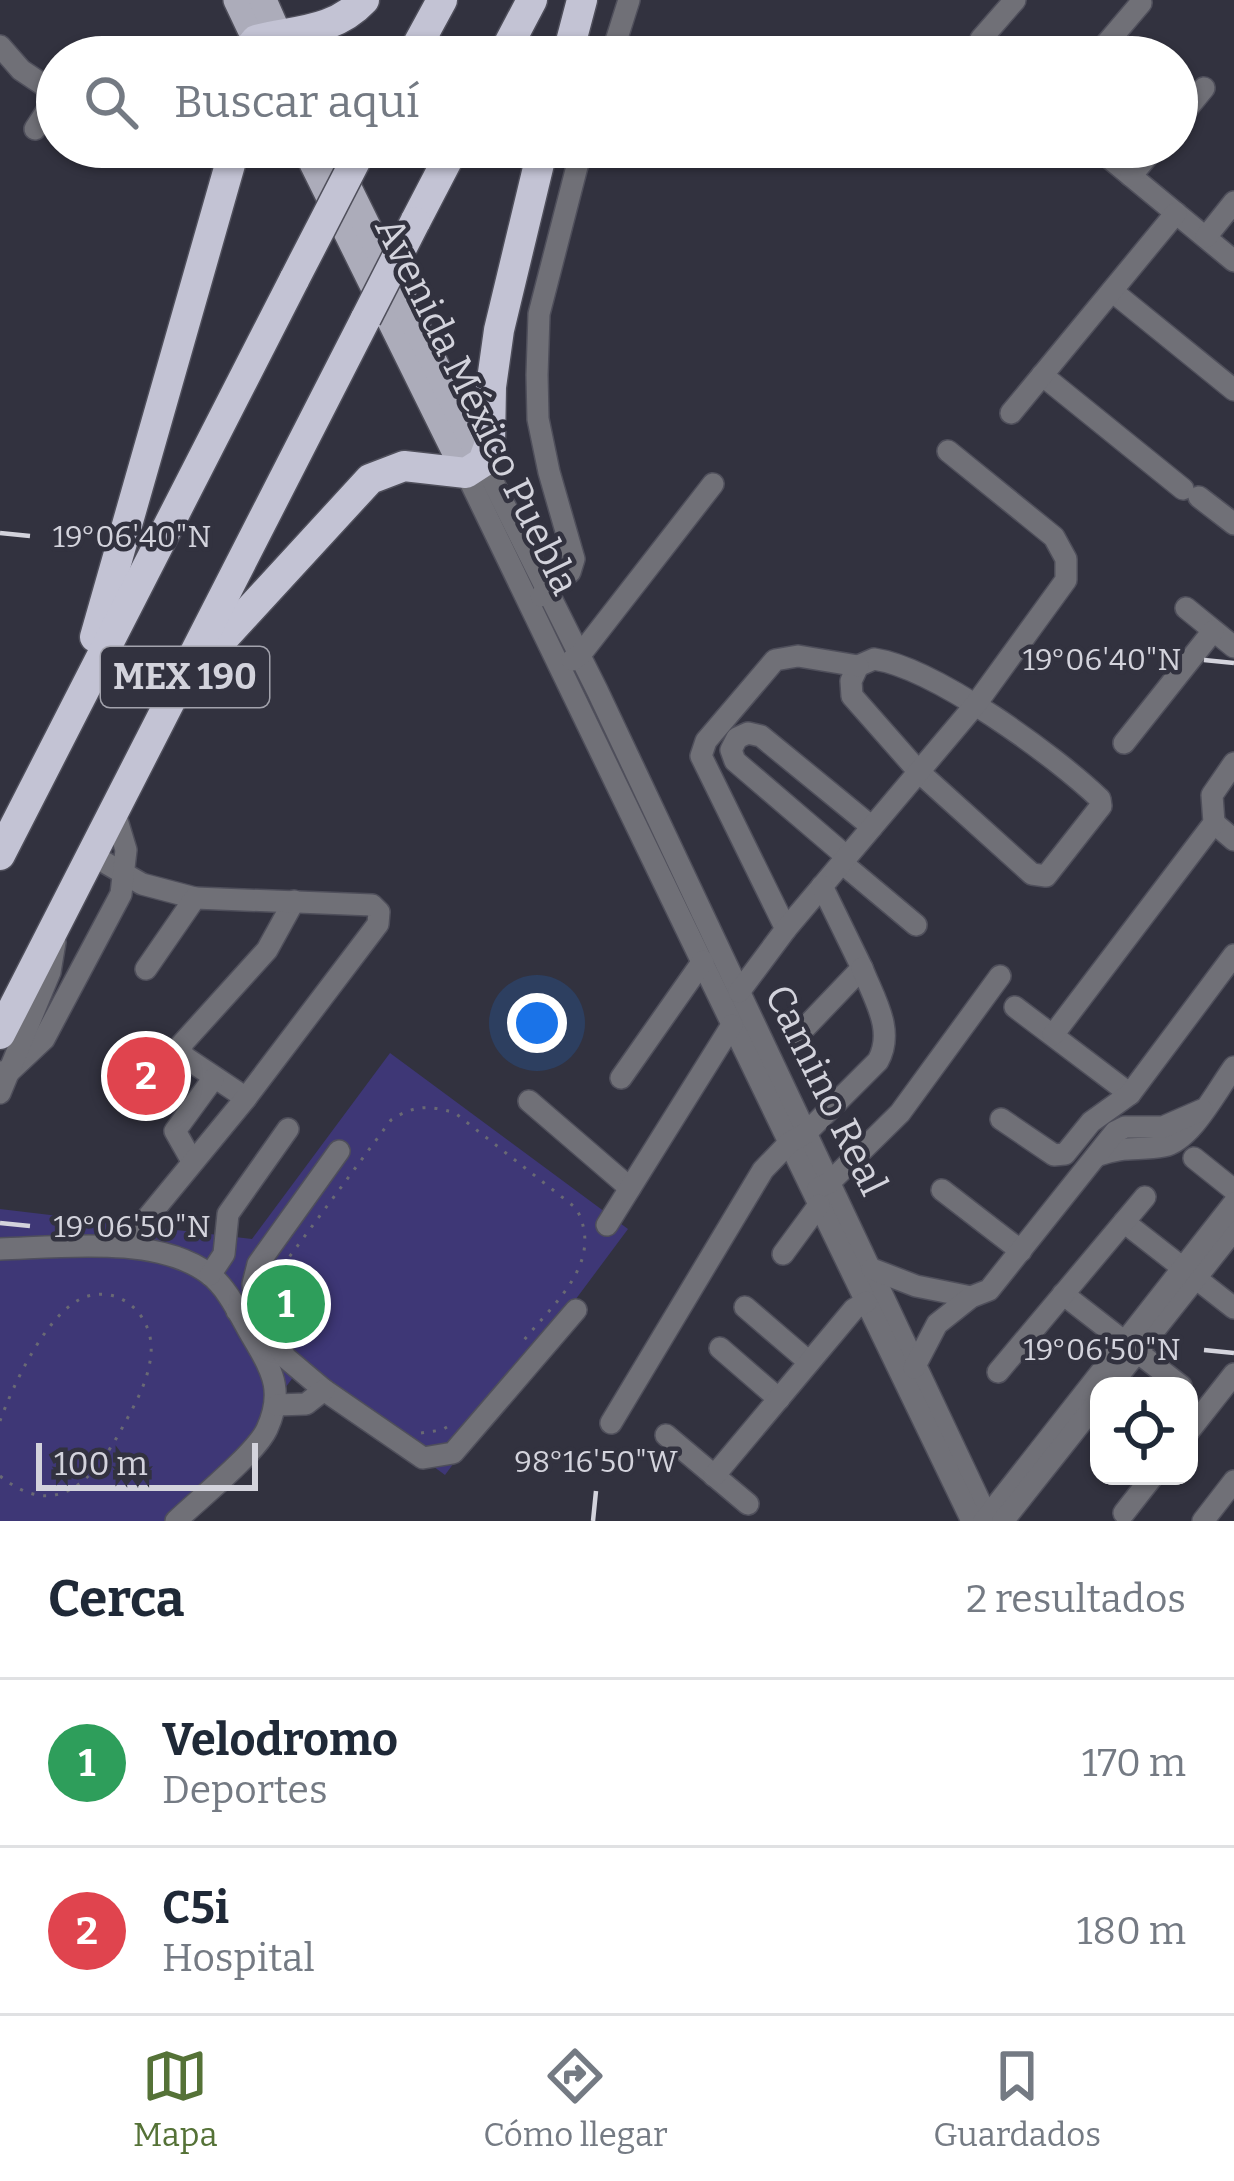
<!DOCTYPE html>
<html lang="es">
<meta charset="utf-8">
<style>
:root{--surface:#fff;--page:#f2f2f3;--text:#1f2937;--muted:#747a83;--line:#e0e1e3;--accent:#557237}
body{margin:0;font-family:Bitter,serif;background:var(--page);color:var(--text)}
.controls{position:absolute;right:36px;bottom:36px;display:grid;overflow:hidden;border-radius:24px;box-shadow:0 3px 9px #0004}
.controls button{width:108px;height:108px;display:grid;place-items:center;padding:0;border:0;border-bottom:3px solid var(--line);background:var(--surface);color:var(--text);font:60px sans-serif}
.scale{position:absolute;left:36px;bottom:30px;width:222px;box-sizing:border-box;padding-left:12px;border:6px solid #d3d3dc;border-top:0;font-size:33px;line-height:42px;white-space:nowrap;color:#d3d3dc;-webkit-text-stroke:9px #32323f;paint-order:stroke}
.you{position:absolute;left:537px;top:1023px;width:42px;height:42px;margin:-30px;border:9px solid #fff;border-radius:50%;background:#1a73e8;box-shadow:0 0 0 18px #1a73e833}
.badge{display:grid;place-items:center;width:78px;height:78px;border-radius:50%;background:var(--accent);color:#fff;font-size:39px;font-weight:700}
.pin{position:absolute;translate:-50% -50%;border:6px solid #fff;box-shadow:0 3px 12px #0006}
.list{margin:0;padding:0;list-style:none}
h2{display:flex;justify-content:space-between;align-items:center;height:156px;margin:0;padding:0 48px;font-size:51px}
h2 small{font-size:39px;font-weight:400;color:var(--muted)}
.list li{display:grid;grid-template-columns:78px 1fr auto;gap:36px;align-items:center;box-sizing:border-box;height:168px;padding:0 48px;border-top:3px solid var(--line)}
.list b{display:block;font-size:45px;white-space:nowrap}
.list p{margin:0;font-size:39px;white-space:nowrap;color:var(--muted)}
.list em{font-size:39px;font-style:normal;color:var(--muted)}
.icon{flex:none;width:66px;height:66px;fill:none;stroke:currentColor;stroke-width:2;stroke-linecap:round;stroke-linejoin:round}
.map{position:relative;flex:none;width:1234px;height:1521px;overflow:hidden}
.search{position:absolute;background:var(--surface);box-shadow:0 3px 9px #0004;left:36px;right:36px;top:36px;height:132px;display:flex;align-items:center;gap:30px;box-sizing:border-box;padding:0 42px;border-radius:66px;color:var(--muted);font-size:45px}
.sheet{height:492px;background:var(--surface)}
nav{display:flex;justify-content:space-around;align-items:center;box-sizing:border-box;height:168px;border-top:3px solid var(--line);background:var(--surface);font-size:33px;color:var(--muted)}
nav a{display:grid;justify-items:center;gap:6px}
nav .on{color:var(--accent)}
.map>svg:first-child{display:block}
.grass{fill:#3e3776}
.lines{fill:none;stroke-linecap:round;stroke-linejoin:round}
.minor-casing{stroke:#4f4f5b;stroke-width:24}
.major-casing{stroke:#4f4f5b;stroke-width:30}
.highway-casing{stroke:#4f4f5b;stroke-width:33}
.path{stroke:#696974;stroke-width:3;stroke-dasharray:3 9;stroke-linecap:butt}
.minor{stroke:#707077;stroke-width:21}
.major{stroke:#acacba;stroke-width:27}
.highway{stroke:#c3c3d4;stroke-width:30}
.highway-bridge-casing{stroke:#4f4f5b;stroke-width:33;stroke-linecap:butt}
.highway-bridge{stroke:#c3c3d4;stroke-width:30}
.ticks{fill:none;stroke:#d3d3dc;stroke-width:4.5}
.labels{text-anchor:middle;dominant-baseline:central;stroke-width:9;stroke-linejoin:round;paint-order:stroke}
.shield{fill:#32323f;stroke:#a3a3ad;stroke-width:3}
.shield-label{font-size:36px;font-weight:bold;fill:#d3d3dc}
.street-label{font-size:39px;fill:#d3d3dc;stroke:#32323f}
.ticks-label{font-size:30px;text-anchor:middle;fill:#d3d3dc;stroke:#32323f;stroke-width:9;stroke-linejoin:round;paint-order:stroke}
</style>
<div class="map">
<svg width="1234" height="1521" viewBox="0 0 1234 1521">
<rect width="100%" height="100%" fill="#32323f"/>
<path class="grass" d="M390,1053L628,1229L445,1475L300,1368L186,1521H0V1209L252,1239Z"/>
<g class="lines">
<defs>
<g id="minor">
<path d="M0,46L21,70L57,94"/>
<path d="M87,57L94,49"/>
<path d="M611,57L629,0"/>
<path d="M987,57L980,47L981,39L1015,0"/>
<path d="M1095,57L1141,3"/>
<path d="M1177,121L1204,88"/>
<path d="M35,129L57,95"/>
<path d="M1096,147L1234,261"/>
<path d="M1131,176L1155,147"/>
<path d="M1206,237L1234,202"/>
<path d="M1112,291L1234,390"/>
<path d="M1042,375L1183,489"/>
<path d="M1011,413L1176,213"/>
<path d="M483,462L597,690L989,1521"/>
<path d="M466,473L972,1521"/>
<path d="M1199,497L1234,524"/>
<path d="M541,596L570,572L574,559L549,472L538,419L537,375L539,314L582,147"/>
<path d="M1186,608L1234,647"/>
<path d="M874,659C935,668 1054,755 1100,799L1101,806L1046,876L1032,874L919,772L852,696L851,681L858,666Z"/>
<path d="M572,660L580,655L713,484"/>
<path d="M1124,743L1213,631"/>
<path d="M1214,823L1234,840"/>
<path d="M92,855L142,884L195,898"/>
<path d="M847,857L735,761L731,750L737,738L748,733L761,736L872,827"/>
<path d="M842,863L916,925"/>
<path d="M786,929L701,756L706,741L775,660L798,656L858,666"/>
<path d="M739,992L786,929L976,704L1066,580V559L1054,537L948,451"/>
<path d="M1015,1007L1130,1094"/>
<path d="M799,1034L862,968L822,886"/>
<path d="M1053,1035L1214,823L1212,795L1234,763"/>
<path d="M0,1072L10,1071L44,1039L121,894L126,850L114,810"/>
<path d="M621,1078L703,961"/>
<path d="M0,1093L50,972L55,942"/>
<path d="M246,1098L183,1056L181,1045L267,950L294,901"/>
<path d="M529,1101L630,1188"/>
<path d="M1001,1119L1054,1155L1065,1154L1091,1122L1130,1094L1234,955"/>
<path d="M1096,1156C1126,1145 1138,1151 1164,1146C1191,1141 1217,1090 1234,1067"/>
<path d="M1194,1158L1234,1190"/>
<path d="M192,1161L175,1131L213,1079"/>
<path d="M818,1188L829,1183L900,1113L1000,976"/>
<path d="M942,1190L1021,1251"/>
<path d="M1124,1222L1234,1308"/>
<path d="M607,1225L732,1025"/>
<path d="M125,1245L246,1098L378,924L379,912L372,905L195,898L146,969"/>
<path d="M0,1249C61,1247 158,1235 209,1274C230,1290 242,1321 256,1343C274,1373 283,1394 267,1429C256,1453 198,1500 176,1521"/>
<path d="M783,1254L819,1205"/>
<path d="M872,1269L916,1286L971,1297"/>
<path d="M210,1275L224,1254L228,1214L288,1129"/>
<path d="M1063,1294L1181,1386"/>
<path d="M745,1307L809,1362"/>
<path d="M255,1309L253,1284L258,1264L339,1151"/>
<path d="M237,1311L255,1309L286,1358L324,1390L423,1458L453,1453L576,1310"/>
<path d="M720,1348L779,1399"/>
<path d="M914,1368L937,1324L971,1297L989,1290L1115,1132L1125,1127H1163L1202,1110"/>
<path d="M998,1372L1145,1197"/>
<path d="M1110,1386L1234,1230"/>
<path d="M277,1405L306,1404L324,1390"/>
<path d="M611,1423L763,1170L789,1143L806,1133L878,1061C895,1030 874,999 862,968"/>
<path d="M1189,1431L1234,1374"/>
<path d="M666,1435L748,1504"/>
<path d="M714,1476L854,1309L866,1302"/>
<path d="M1124,1513L1153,1476"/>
<path d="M984,1521L1234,1203"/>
<path d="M1003,1521L1099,1400"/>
<path d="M1203,1521L1234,1481"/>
</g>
<g id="major">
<path d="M237,0L264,57"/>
<path d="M263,0L288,57"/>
<path d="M305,147L466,473"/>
<path d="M328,147L483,462"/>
</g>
<g id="highway">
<path d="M242,57L256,40C296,30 334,32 364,0"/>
<path d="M411,57L442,0"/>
<path d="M502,57L532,0"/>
<path d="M567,57L582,0"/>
<path d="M415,222L454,147"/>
<path d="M95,637L235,147"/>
<path d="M208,655L370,479L404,466L466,473L483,462L490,443L491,387L499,330L543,147"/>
<path d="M0,855L295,278"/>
<path d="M0,1034L366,318"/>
</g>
</defs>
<use href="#minor" class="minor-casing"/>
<use href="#major" class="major-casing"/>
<use href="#highway" class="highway-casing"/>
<g class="path">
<path d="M279,1314L278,1287L287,1260L391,1120C414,1105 429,1105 455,1113L576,1208C606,1263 553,1303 520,1345"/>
<path d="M0,1421C13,1385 49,1307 88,1296C123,1286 154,1318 151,1353C149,1381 134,1406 121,1430C92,1482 56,1521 0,1476"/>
<path d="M421,1433L442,1430L452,1424"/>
</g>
<use href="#minor" class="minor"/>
<use href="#major" class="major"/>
<use href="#highway" class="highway"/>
<defs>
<g id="highway-bridge">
<path d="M295,278L362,148"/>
<path d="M366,318L415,222"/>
</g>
</defs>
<use href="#highway-bridge" class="highway-bridge-casing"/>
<use href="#highway-bridge" class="highway-bridge"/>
</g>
<path class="ticks" d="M0,533L30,536M1204,660L1234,663M0,1223L30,1226M1204,1350L1234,1353M593,1521L596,1491"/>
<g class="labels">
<rect class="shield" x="101" y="647" width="168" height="60" rx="9"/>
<g class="shield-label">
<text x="185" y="677">MEX 190</text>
</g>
<g class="street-label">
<text transform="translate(477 406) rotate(64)">Avenida México Puebla</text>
<text transform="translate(826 1090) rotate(64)">Camino Real</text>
</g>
</g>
<g class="ticks-label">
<text x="132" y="547">19°06'40"N</text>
<text x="1102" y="670">19°06'40"N</text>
<text x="132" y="1237">19°06'50"N</text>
<text x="1102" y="1360">19°06'50"N</text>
<text x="596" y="1472">98°16'50"W</text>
</g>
</svg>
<div class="controls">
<button><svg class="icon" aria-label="locate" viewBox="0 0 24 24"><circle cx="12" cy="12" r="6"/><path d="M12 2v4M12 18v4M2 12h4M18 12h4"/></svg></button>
</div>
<div class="scale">100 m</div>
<div class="you"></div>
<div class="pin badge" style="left:286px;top:1304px;background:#2e9e5b">1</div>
<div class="pin badge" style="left:146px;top:1076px;background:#e0444e">2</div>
<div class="search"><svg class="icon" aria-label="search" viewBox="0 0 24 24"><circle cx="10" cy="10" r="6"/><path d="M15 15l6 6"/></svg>Buscar aquí</div>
</div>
<section class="sheet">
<h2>Cerca<small>2 resultados</small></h2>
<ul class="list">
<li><span class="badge" style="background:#2e9e5b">1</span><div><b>Velodromo</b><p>Deportes</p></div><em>170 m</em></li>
<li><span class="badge" style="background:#e0444e">2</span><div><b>C5i</b><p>Hospital</p></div><em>180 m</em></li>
</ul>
</section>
<nav>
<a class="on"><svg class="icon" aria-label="map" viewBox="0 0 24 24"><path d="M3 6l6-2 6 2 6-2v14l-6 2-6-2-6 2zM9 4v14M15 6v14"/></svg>Mapa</a>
<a><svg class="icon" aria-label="directions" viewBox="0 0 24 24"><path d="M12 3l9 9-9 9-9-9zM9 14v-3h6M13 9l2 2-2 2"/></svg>Cómo llegar</a>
<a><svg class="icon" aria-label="saved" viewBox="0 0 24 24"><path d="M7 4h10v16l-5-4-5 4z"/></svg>Guardados</a>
</nav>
